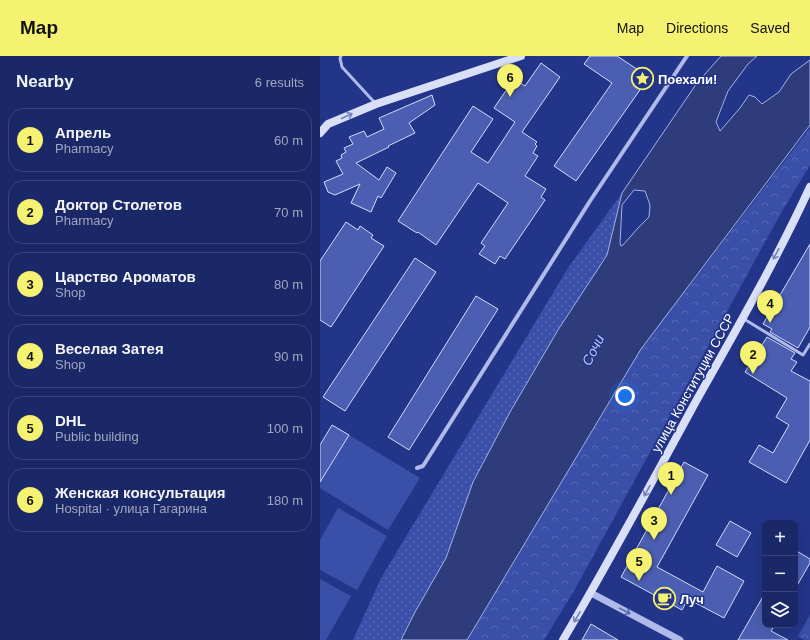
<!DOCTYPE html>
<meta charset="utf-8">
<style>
:root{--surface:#1a2867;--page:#273470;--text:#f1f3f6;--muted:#9fa6c0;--line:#38447b;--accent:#f5f171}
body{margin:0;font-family:Helvetica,sans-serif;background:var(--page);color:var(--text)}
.controls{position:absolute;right:12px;bottom:12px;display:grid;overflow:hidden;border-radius:8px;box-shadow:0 4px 16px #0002}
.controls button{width:36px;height:36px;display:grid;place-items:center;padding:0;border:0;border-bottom:1px solid var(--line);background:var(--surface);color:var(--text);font:20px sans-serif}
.you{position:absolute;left:305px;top:340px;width:14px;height:14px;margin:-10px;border:3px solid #fff;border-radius:50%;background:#1a73e8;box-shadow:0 0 0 6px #1a73e833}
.badge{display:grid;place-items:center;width:26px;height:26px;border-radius:50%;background:var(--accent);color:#111;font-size:13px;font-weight:700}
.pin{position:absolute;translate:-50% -33px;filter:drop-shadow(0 1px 2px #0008)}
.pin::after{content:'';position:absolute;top:21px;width:14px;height:12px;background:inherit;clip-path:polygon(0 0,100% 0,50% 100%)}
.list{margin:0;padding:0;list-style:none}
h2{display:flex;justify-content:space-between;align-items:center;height:52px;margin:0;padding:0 16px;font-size:17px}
h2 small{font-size:13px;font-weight:400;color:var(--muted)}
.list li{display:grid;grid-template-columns:26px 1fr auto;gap:12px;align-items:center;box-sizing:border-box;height:64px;margin:0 8px 8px;padding:0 8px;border:1px solid var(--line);border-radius:16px}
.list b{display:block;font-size:15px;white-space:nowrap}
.list p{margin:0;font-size:13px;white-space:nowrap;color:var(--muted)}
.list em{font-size:13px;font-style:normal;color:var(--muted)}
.icon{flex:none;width:22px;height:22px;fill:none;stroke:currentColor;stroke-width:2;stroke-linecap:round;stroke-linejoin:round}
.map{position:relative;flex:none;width:490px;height:584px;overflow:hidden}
header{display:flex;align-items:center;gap:24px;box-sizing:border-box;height:56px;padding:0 20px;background:var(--accent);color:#111}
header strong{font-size:19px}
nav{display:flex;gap:22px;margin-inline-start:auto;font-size:14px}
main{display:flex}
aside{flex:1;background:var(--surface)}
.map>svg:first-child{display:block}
.grass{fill:url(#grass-dots)}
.park{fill:url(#park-crowns)}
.pitch{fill:#3a4fa8}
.water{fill:#2f3c7b;stroke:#a3b1eb;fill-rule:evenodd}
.building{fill:#4b5eb1;stroke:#d3daf7}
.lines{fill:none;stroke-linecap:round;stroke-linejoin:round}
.service{stroke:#afbaea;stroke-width:3}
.minor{stroke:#afbaea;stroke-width:4}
.tertiary{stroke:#afbaea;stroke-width:7}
.secondary{stroke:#dadff8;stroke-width:8}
.oneway{stroke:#7582bb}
.oneway2{stroke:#5b6ab0}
.labels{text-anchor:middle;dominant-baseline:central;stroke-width:3;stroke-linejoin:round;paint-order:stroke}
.poi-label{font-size:13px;font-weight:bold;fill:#fff;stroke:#233589;text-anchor:start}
.street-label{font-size:13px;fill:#fff;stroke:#233589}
.water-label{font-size:14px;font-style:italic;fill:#bac5f1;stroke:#233589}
</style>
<header>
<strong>Map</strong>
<nav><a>Map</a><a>Directions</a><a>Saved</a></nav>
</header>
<main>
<aside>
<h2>Nearby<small>6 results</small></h2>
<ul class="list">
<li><span class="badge">1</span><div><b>Апрель</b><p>Pharmacy</p></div><em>60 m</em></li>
<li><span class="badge">2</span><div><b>Доктор Столетов</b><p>Pharmacy</p></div><em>70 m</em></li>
<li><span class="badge">3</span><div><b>Царство Ароматов</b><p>Shop</p></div><em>80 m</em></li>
<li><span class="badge">4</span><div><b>Веселая Затея</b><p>Shop</p></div><em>90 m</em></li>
<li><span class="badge">5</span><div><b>DHL</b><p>Public building</p></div><em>100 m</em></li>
<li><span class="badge">6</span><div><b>Женская консультация</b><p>Hospital · улица Гагарина</p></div><em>180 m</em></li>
</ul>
</aside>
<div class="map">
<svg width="490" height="584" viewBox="0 0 490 584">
<defs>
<pattern id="grass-dots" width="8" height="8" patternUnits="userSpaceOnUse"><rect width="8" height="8" fill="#3a4fa8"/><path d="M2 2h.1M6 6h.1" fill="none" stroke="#5869b5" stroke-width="1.8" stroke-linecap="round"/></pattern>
<pattern id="park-crowns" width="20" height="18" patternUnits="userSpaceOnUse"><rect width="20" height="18" fill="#3a4fa8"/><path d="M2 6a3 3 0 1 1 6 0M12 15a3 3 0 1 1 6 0" fill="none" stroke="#5869b5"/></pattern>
</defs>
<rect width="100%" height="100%" fill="#233589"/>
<path class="grass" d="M302,137L287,199L238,274L190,356L153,426L126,502L95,556L81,584H33L61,522L248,212Z"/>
<g class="park">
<path d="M490,72V109L461,157L255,533L224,584H147L321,293Z"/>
<path d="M490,559V584H484L478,580Z"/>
</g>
<g class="pitch">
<path d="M29,379L100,422L68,474L0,432V426Z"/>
<path d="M18,452L67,480L37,534L0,514V484Z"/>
<path d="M0,523L31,540L6,584H0Z"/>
</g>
<path class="water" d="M401,0H437L428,8L408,35L396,66L400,75L420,52L429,39L435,41L442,48L459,36L471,18L490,4V69L321,293L147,584H81L95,556L126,502L153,426L190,356L238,274L287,199L302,137L377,27ZM314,134L325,135L330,149L329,161L318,172L303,189L301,190L300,187L302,149Z"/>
<g class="building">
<path d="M270,0H297L329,21L256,125L234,110L292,27L264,8Z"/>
<path d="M221,7L240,21L202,76L217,86L215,88L217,90L213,97L218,100L205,120L226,133L221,141L225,144L185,203L180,200L175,208L159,198L165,190L161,187L188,147L158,127L116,189L98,176L97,177L78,165L153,50L173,63L151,96L168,107L195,66L174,52L194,23L205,30Z"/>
<path d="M112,39L115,49L89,67L95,77L68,90L69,91L36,107L59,124L67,111L76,117L61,142L58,140L51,156L31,147L40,128L15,139L8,136L4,126L23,118L16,105L22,102L21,99L26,96L24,92L33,88L29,81L44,75L47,81L64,73L59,62Z"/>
<path d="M26,166L38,174L40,170L53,179L51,182L64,190L11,271L0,264V205Z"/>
<path d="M490,188V271L478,292L450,276L452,273L443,268Z"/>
<path d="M95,202L116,216L25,355L3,341Z"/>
<path d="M156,240L178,253L89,394L68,381Z"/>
<path d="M447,281L475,297L471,303L477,306L471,315L490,325V384L466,427L429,406L439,389L453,397L469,369L456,361L467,342L425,316Z"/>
<path d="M12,369L29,379L0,426V389Z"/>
<path d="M364,406L388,419L337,511L383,536L397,510L424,525L404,562L368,543L362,554L301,521Z"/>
<path d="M410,465L431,477L417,501L396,489Z"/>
<path d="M475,494L490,503V507L475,533Z"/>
<path d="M445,537V569H455L451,575L468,584H418Z"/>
<path d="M271,568L298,584H262Z"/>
</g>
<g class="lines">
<g class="service">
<path d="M21,0L20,2L22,11L55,47"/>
<path d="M424,263L483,299L490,288"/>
</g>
<path class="minor" d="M97,412L103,410L270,145L367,0"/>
<path class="tertiary" d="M271,537L360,584"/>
<g class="secondary">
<path d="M0,77L8,68L56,48L201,0"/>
<path d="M243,584C289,506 332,426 375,347C415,276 456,205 490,131"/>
</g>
</g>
<defs><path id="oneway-shaft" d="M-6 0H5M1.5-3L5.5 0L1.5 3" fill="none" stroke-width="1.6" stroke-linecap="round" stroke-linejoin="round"/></defs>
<g class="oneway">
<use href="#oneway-shaft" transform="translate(27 60) rotate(-24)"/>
<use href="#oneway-shaft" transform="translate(456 198) rotate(118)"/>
<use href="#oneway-shaft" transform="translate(327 435) rotate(119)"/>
<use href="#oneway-shaft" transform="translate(257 561) rotate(121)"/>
</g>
<use class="oneway2" href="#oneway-shaft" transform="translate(305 555) rotate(27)"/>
<defs>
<symbol id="sight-ring" viewBox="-11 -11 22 22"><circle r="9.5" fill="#233589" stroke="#f5f171" stroke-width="1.5"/><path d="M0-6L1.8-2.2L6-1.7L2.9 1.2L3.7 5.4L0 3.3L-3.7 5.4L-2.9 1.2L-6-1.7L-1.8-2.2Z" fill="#f5f171"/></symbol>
<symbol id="cafe-ring" viewBox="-11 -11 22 22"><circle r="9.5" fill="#233589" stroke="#f5f171" stroke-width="1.5"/><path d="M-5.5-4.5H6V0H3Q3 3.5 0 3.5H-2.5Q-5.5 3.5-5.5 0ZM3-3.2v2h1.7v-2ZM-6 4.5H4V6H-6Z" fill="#f5f171"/></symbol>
</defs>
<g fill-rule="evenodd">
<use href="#sight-ring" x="310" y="10" width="25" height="25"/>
<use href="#cafe-ring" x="332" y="530" width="25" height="25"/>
</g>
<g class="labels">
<g class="poi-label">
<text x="338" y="23">Поехали!</text>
<text x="360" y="543">Луч</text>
</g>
<g class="street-label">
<text transform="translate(373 327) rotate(-61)">улица Конституции СССР</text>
</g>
<g class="water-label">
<text transform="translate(273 294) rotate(-63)">Сочи</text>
</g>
</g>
</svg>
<div class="controls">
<button>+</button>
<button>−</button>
<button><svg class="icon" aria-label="layers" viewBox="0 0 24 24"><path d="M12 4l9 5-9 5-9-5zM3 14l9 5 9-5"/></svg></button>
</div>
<div class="you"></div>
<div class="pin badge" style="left:351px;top:439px">1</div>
<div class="pin badge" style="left:433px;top:318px">2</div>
<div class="pin badge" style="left:334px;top:484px">3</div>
<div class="pin badge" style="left:450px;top:267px">4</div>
<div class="pin badge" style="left:319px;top:525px">5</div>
<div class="pin badge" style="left:190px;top:41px">6</div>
</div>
</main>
